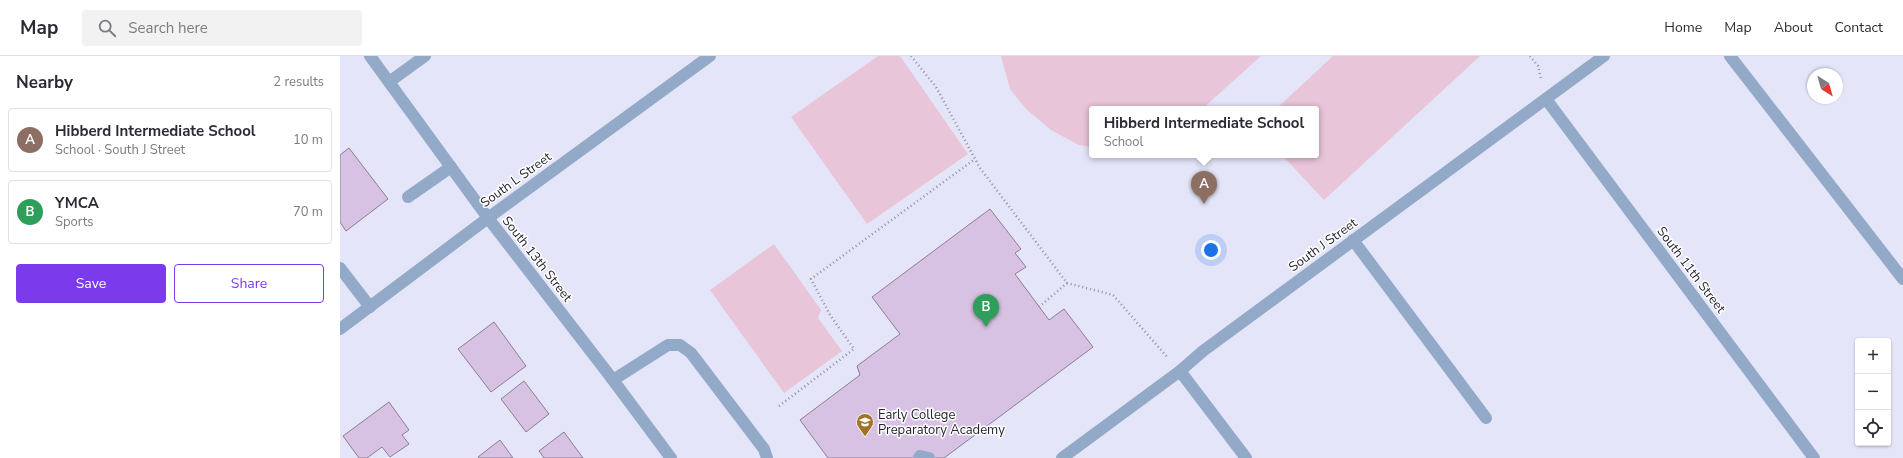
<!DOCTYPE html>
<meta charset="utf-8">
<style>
:root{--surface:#fff;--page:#f2f2f3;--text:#2b2b33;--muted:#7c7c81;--line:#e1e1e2;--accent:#7c3aed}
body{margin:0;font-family:"Nunito Sans",sans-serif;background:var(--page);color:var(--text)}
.controls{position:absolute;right:12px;bottom:12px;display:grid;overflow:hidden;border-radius:4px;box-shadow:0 1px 3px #0004}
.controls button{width:36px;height:36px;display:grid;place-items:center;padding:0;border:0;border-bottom:1px solid var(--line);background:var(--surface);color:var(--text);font:20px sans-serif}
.compass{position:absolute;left:1467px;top:12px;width:36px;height:36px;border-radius:50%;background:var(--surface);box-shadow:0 1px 3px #0004;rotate:143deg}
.you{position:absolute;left:871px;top:194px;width:14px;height:14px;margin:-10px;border:3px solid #fff;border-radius:50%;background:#1a73e8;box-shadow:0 0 0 6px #1a73e833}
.badge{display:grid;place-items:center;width:26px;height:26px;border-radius:50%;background:var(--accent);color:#fff;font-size:13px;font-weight:700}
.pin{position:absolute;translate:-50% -33px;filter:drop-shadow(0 1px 2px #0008)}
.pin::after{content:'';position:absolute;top:21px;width:14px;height:12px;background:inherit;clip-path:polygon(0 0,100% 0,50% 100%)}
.popup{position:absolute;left:749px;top:50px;width:230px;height:52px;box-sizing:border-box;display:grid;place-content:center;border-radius:4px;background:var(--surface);filter:drop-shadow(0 1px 3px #0005);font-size:13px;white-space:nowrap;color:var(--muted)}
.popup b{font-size:15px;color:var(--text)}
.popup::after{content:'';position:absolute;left:50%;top:100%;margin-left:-8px;border:8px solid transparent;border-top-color:var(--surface)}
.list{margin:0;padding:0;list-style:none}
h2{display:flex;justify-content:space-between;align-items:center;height:52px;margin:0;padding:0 16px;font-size:17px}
h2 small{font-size:13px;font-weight:400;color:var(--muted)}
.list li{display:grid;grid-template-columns:26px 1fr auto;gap:12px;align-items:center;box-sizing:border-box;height:64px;margin:0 8px 8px;padding:0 8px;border:1px solid var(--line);border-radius:4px}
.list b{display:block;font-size:15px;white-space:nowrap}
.list p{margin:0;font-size:13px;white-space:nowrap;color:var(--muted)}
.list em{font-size:13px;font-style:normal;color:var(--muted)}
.actions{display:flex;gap:8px;padding:12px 16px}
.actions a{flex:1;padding:9px 0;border:1px solid var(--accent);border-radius:4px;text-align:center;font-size:14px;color:var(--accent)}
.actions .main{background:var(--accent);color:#fff}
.icon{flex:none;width:22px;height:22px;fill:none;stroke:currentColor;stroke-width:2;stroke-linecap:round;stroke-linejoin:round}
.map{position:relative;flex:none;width:1563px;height:402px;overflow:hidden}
header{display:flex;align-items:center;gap:24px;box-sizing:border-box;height:56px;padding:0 20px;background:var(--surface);border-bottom:1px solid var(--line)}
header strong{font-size:19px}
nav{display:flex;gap:22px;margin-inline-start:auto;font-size:14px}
.search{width:280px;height:36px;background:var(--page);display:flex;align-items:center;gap:10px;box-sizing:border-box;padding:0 14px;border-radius:4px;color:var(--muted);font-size:15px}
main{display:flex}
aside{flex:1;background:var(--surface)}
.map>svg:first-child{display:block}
.green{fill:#e8c5d8}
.building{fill:#d8c2e3;stroke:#8e7c97}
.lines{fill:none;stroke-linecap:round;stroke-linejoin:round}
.path{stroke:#9090a1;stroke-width:2.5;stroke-dasharray:1 3;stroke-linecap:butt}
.minor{stroke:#92a9c7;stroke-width:12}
.labels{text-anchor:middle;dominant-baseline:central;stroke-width:3;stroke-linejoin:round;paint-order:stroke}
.street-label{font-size:13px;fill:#252531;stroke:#fff}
.poi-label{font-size:13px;fill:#252531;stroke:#fff;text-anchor:start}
</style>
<header>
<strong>Map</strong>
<div class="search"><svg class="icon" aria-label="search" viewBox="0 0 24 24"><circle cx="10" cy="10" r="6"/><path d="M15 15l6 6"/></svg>Search here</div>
<nav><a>Home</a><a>Map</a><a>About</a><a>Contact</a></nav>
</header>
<main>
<aside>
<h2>Nearby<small>2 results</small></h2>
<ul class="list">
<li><span class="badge" style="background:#8d6e63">A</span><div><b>Hibberd Intermediate School</b><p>School · South J Street</p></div><em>10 m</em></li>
<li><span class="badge" style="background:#2e9e5b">B</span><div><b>YMCA</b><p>Sports</p></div><em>70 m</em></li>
</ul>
<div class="actions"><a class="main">Save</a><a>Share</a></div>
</aside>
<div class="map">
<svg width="1563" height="402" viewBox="0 0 1563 402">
<rect width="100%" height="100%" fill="#e5e5f9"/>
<g class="green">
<path d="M538,0H560L628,98L527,168L451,61Z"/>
<path d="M661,0H921L862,53H752V91L739,89L711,74L687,54L670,33Z"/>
<path d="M993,0H1140L984,144L942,99H976V53H936Z"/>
<path d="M434,188L481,254L478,262L502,295L444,337L370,234Z"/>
</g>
<g class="building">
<path d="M9,92L48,143L6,175L0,166V99Z"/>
<path d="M650,153L681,193L675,197L686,211L675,218L709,264L724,253L753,291L604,402H488L460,364L520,319L517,310L560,278L532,241Z"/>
<path d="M154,266L186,310L151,336L118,293Z"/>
<path d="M184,325L209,358L186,376L161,343Z"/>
<path d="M49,346L69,374L62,379L69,388L50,401L42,391L27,402H19L3,380Z"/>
<path d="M224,376L243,402H204L199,395Z"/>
<path d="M160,384L173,402H139L138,401Z"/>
</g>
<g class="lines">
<g class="path">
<path d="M571,0L596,31L640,112L727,227L773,239L828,302"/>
<path d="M1190,0L1198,10L1201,23"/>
<path d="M699,251L727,227"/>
<path d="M439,350L514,293L490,259L471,223L635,103"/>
</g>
<g class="minor">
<path d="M30,0L148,162L270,320L331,402"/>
<path d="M1390,0L1563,223"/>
<path d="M49,26L85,0"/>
<path d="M1206,43L1474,402"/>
<path d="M68,141L111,111"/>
<path d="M1013,184L1146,362"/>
<path d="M0,212L30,251"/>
<path d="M0,273L148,162L370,0"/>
<path d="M840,315L906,402"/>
<path d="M273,324L328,289H340L351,297L424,393L427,402"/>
<path d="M579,402L580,400L589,402"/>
<path d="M722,402L840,315L863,295L1264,0"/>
</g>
</g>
<defs>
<symbol id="school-pin" viewBox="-11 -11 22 30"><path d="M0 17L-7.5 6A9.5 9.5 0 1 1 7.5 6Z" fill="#a17125" stroke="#fff"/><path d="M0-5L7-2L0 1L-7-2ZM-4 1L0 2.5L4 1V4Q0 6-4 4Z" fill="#fff"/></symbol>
</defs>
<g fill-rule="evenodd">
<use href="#school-pin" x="515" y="356" width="20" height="27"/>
</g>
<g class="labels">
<g class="street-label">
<text transform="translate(176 124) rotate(-36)">South L Street</text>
<text transform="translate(983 189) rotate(-36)">South J Street</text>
<text transform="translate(197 203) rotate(52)">South 13th Street</text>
<text transform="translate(1351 214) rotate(53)">South 11th Street</text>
</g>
<g class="poi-label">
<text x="538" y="359">Early College<tspan x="538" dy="15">Preparatory Academy</tspan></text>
</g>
</g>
</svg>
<div class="controls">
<button>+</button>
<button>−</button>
<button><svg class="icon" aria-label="locate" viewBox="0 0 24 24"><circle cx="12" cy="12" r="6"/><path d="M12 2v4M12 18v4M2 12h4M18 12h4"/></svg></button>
</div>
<svg class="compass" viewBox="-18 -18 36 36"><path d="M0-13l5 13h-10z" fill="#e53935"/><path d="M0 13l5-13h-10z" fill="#7c7c81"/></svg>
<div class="you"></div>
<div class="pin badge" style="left:864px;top:148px;background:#8d6e63">A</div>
<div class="popup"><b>Hibberd Intermediate School</b>School</div>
<div class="pin badge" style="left:646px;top:271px;background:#2e9e5b">B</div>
</div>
</main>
